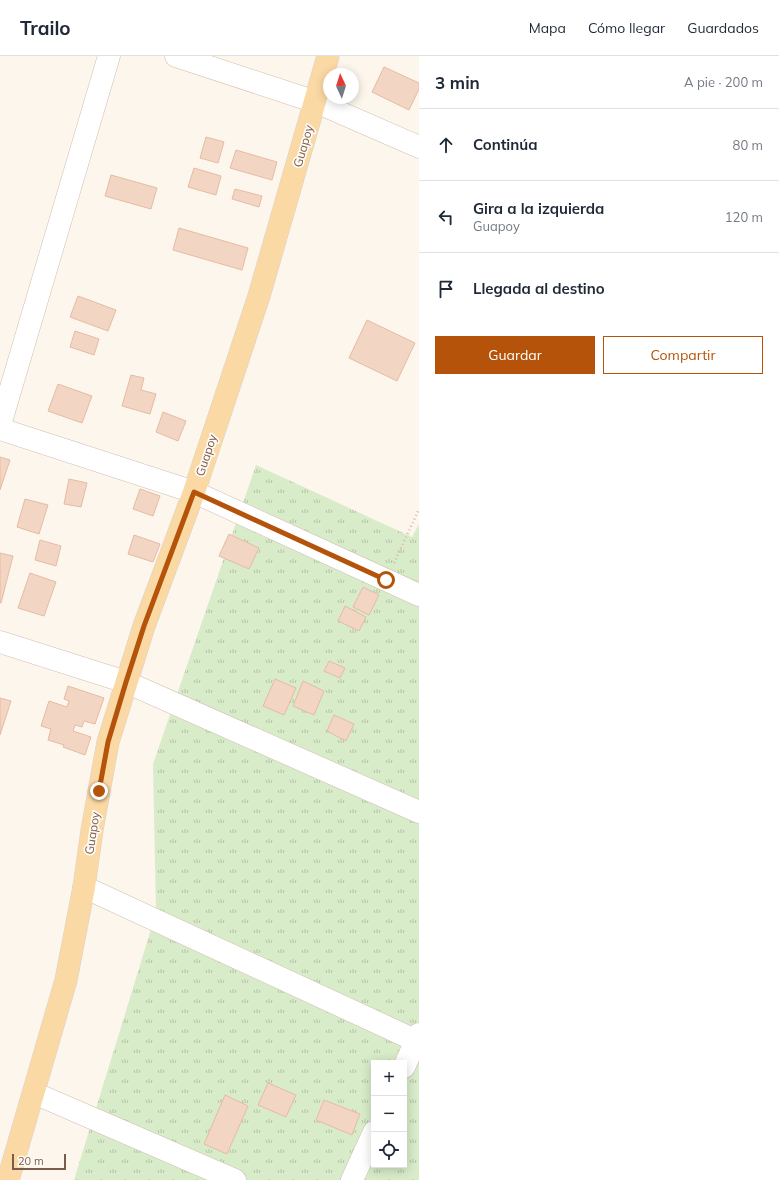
<!DOCTYPE html>
<html lang="es">
<meta charset="utf-8">
<style>
:root{--surface:#fff;--page:#f6f6f7;--text:#1f2937;--muted:#747a83;--line:#e0e1e3;--accent:#b45309}
body{margin:0;font-family:Mulish,sans-serif;background:var(--page);color:var(--text)}
.controls{position:absolute;right:12px;bottom:12px;display:grid;overflow:hidden;border-radius:0px;box-shadow:0 2px 10px #0003}
.controls button{width:36px;height:36px;display:grid;place-items:center;padding:0;border:0;border-bottom:1px solid var(--line);background:var(--surface);color:var(--text);font:20px sans-serif}
.compass{position:absolute;left:323px;top:12px;width:36px;height:36px;border-radius:50%;background:var(--surface);box-shadow:0 2px 10px #0003;rotate:356deg}
.scale{position:absolute;left:12px;bottom:10px;width:54px;box-sizing:border-box;padding-left:4px;border:2px solid #7a5c4d;border-top:0;font-size:11px;line-height:14px;white-space:nowrap;color:#7a5c4d;-webkit-text-stroke:3px #fffaf3;paint-order:stroke}
.stop{position:absolute;width:12px;height:12px;margin:-9px;border:3px solid #b45309;border-radius:50%;background:#fff}
.stop.end{background:#b45309;border-color:#fff;box-shadow:0 1px 4px #0008}
.list{margin:0;padding:0;list-style:none}
h2{display:flex;justify-content:space-between;align-items:center;height:52px;margin:0;padding:0 16px;font-size:17px}
h2 small{font-size:13px;font-weight:400;color:var(--muted)}
.list li{display:grid;grid-template-columns:26px 1fr auto;gap:12px;align-items:center;box-sizing:border-box;height:72px;padding:0 16px;border-top:1px solid var(--line)}
.list b{display:block;font-size:15px;white-space:nowrap}
.list p{margin:0;font-size:13px;white-space:nowrap;color:var(--muted)}
.list em{font-size:13px;font-style:normal;color:var(--muted)}
.actions{display:flex;gap:8px;padding:12px 16px}
.actions a{flex:1;padding:9px 0;border:1px solid var(--accent);border-radius:0px;text-align:center;font-size:14px;color:var(--accent)}
.actions .main{background:var(--accent);color:#fff}
.icon{flex:none;width:22px;height:22px;fill:none;stroke:currentColor;stroke-width:2;stroke-linecap:round;stroke-linejoin:round}
.map{position:relative;flex:none;width:419px;height:1124px;overflow:hidden}
header{display:flex;align-items:center;gap:24px;box-sizing:border-box;height:56px;padding:0 20px;background:var(--surface);border-bottom:1px solid var(--line)}
header strong{font-size:19px}
nav{display:flex;gap:22px;margin-inline-start:auto;font-size:14px}
main{display:flex}
aside{flex:1;background:var(--surface)}
.map>svg:first-child{display:block}
.grass{fill:url(#grass-tufts);fill-rule:evenodd}
.building{fill:#f3d5c3;stroke:#e6bba3}
.lines{fill:none;stroke-linecap:round;stroke-linejoin:round}
.minor-casing{stroke:#d1beb0;stroke-width:23}
.major-casing{stroke:#dad1cd;stroke-width:23}
.path{stroke:#d9b8a5;stroke-width:2.5;stroke-dasharray:1 3;stroke-linecap:butt}
.minor{stroke:#fff;stroke-width:22}
.major{stroke:#fbd9a5;stroke-width:22}
.route{stroke:#b45309;stroke-width:5}
.labels{text-anchor:middle;dominant-baseline:central;stroke-width:3.5;stroke-linejoin:round;paint-order:stroke}
.street-label{font-size:12px;fill:#7a5c4d;stroke:#fffaf3}
</style>
<header>
<strong>Trailo</strong>
<nav><a>Mapa</a><a>Cómo llegar</a><a>Guardados</a></nav>
</header>
<main>
<div class="map">
<svg width="419" height="1124" viewBox="0 0 419 1124">
<defs>
<pattern id="grass-tufts" width="24" height="20" patternUnits="userSpaceOnUse"><rect width="24" height="20" fill="#d8ecc9"/><path d="M3 7l-1-3M5 7V3M7 7l1-3M15 17l-1-3M17 17v-4M19 17l1-3" fill="none" stroke="#b4c2a5"/></pattern>
</defs>
<rect width="100%" height="100%" fill="#fdf6ec"/>
<path class="grass" d="M256,409L412,481L419,468V1124H74L156,857L153,708ZM374,1007H404V1109H374Z"/>
<g class="building">
<path d="M384,11L419,27V33L409,54L372,36Z"/>
<path d="M206,81L224,86L218,107L200,102Z"/>
<path d="M236,94L277,106L272,124L230,112Z"/>
<path d="M194,112L221,120L216,139L188,131Z"/>
<path d="M111,119L157,132L151,153L105,140Z"/>
<path d="M235,133L262,140L259,151L232,143Z"/>
<path d="M179,172L248,192L242,214L173,194Z"/>
<path d="M78,240L116,254L108,275L70,261Z"/>
<path d="M367,264L415,287L397,325L349,302Z"/>
<path d="M75,275L99,283L94,299L70,291Z"/>
<path d="M131,319L144,322L141,334L156,338L150,358L122,350Z"/>
<path d="M58,328L92,340L82,367L48,355Z"/>
<path d="M163,356L186,365L178,385L156,376Z"/>
<path d="M0,401L10,404L0,434Z"/>
<path d="M69,423L87,427L81,451L64,448Z"/>
<path d="M140,433L160,440L153,460L133,453Z"/>
<path d="M25,443L48,449L39,478L17,471Z"/>
<path d="M229,478L259,492L249,513L219,500Z"/>
<path d="M134,479L160,488L153,506L128,498Z"/>
<path d="M40,484L61,490L56,510L35,504Z"/>
<path d="M0,497L13,500L1,547H0Z"/>
<path d="M30,517L56,526L44,560L18,552Z"/>
<path d="M363,531L379,539L369,559L353,551Z"/>
<path d="M345,550L366,561L359,575L338,565Z"/>
<path d="M329,605L345,612L340,622L324,615Z"/>
<path d="M275,623L296,632L284,659L263,650Z"/>
<path d="M303,625L324,635L314,659L293,650Z"/>
<path d="M68,630L104,642L95,668L84,665L82,671L75,669L73,675L91,681L85,699L63,691L64,689L48,684L51,673L41,670L49,645L67,651L69,645L64,643Z"/>
<path d="M0,642L11,645L0,679Z"/>
<path d="M334,659L354,668L346,685L327,675Z"/>
<path d="M268,1027L296,1039L286,1061L258,1049Z"/>
<path d="M225,1039L248,1050L227,1098L204,1088Z"/>
<path d="M324,1044L360,1058L352,1079L316,1064Z"/>
</g>
<g class="lines">
<defs>
<g id="minor">
<path d="M176,0L316,46L419,91"/>
<path d="M0,369L109,0"/>
<path d="M0,373L194,436L419,539"/>
<path d="M0,586L126,626L419,756"/>
<path d="M84,831L419,986"/>
<path d="M404,1011L419,978"/>
<path d="M34,1037L235,1124"/>
<path d="M352,1124L374,1076"/>
</g>
<path id="major" d="M8,1124L66,924L84,831L92,774L108,686L144,570L194,436L259,240L328,0"/>
</defs>
<use href="#minor" class="minor-casing"/>
<use href="#major" class="major-casing"/>
<path class="path" d="M394,507L419,453"/>
<use href="#minor" class="minor"/>
<use href="#major" class="major"/>
</g>
<g class="lines">
<path class="route" d="M99,735L108,686L126,626L144,570L194,436L386,524"/>
</g>
<g class="labels">
<g class="street-label">
<text transform="translate(303 90) rotate(-74)">Guapoy</text>
<text transform="translate(206 399) rotate(-72)">Guapoy</text>
<text transform="translate(92 777) rotate(-81)">Guapoy</text>
</g>
</g>
</svg>
<div class="controls">
<button>+</button>
<button>−</button>
<button><svg class="icon" aria-label="locate" viewBox="0 0 24 24"><circle cx="12" cy="12" r="6"/><path d="M12 2v4M12 18v4M2 12h4M18 12h4"/></svg></button>
</div>
<svg class="compass" viewBox="-18 -18 36 36"><path d="M0-13l5 13h-10z" fill="#e53935"/><path d="M0 13l5-13h-10z" fill="#747a83"/></svg>
<div class="scale">20 m</div>
<div class="stop" style="left:386px;top:524px"></div>
<div class="stop end" style="left:99px;top:735px"></div>
</div>
<aside>
<h2>3 min<small>A pie · 200 m</small></h2>
<ul class="list">
<li><svg class="icon" aria-label="ahead" viewBox="0 0 24 24"><path d="M12 20V5M6 11l6-6 6 6"/></svg><div><b>Continúa</b></div><em>80 m</em></li>
<li><svg class="icon" aria-label="left" viewBox="0 0 24 24"><path d="M17 20v-9H6M10 6l-5 5 5 5"/></svg><div><b>Gira a la izquierda</b><p>Guapoy</p></div><em>120 m</em></li>
<li><svg class="icon" aria-label="arrive" viewBox="0 0 24 24"><path d="M6 21V4h12l-3 4 3 4H6"/></svg><div><b>Llegada al destino</b></div></li>
</ul>
<div class="actions"><a class="main">Guardar</a><a>Compartir</a></div>
</aside>
</main>
